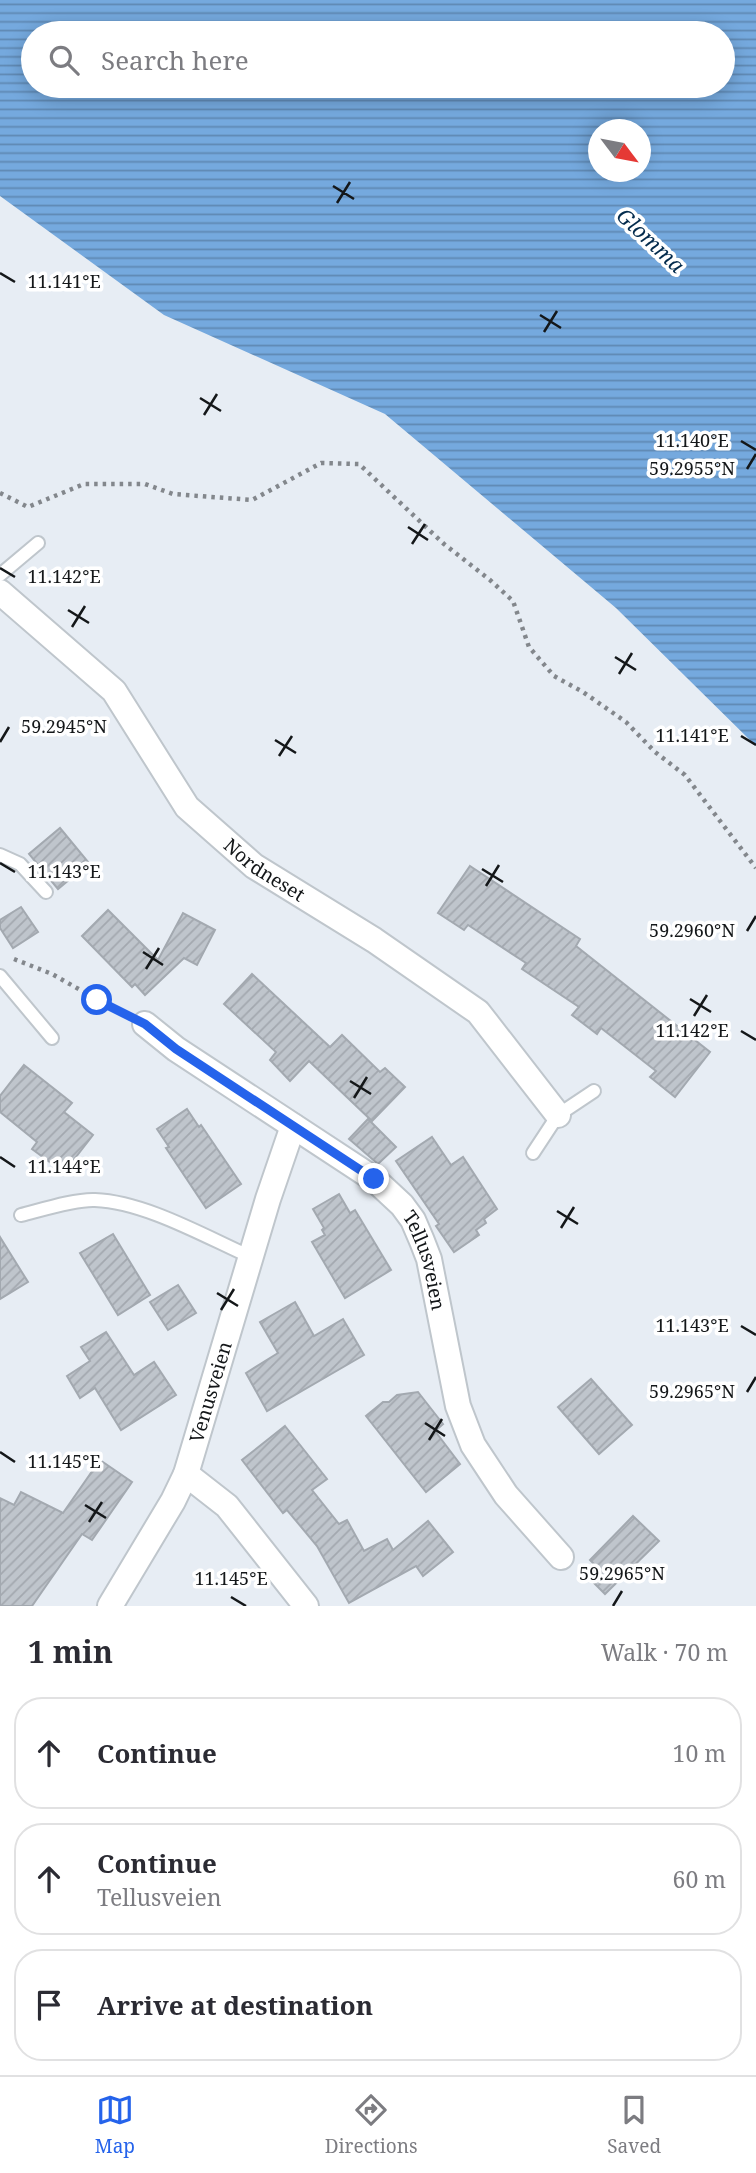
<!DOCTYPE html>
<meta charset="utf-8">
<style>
:root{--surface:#fff;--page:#f2f2f3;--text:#2b2b33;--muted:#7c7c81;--line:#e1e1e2;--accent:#2563eb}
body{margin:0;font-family:"Noto Serif",serif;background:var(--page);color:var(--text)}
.compass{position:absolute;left:588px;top:119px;width:63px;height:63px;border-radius:50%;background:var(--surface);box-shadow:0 4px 18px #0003;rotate:122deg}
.stop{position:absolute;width:21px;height:21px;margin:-16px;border:5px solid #2563eb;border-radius:50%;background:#fff}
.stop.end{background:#2563eb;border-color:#fff;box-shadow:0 2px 7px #0008}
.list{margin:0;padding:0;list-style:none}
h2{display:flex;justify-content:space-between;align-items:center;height:91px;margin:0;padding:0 28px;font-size:30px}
h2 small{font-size:23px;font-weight:400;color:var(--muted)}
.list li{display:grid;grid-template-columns:46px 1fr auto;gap:21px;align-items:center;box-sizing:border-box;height:112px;margin:0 14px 14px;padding:0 14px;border:2px solid var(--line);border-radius:28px}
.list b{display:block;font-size:26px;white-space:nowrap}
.list p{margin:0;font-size:23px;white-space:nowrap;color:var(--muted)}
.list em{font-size:23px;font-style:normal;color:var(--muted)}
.icon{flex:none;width:38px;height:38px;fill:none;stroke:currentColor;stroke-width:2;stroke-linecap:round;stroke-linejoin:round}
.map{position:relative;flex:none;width:756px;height:1606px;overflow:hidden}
.search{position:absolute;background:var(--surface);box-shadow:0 4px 18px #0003;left:21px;right:21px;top:21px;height:77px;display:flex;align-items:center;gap:18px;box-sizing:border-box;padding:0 24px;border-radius:38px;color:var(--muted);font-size:26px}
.sheet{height:469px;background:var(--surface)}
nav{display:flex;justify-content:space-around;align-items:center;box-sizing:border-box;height:98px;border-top:2px solid var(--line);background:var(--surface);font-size:19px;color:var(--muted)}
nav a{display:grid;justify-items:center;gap:4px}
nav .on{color:var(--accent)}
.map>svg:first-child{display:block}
.water{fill:url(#water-rules);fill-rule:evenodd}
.building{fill:url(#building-hatch);stroke:#a3a9b0;stroke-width:2}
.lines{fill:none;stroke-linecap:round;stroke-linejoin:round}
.lane-casing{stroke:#bfc6cc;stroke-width:16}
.street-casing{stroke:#bfc6cc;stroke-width:28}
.path{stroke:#83878c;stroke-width:4.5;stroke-dasharray:3.5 5;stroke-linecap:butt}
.lane{stroke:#fff;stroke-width:12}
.street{stroke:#fff;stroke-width:24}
.route{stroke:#2563eb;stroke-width:9}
.ticks{fill:none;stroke:#141719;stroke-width:2.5}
.labels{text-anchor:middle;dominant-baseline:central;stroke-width:7;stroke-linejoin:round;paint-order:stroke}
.street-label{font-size:19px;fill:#141719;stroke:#fff}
.water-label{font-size:21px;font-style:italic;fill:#032b4d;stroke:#fff}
.ticks-label{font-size:18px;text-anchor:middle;fill:#141719;stroke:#fff;stroke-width:7;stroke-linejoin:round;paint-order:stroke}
</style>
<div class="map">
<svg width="756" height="1606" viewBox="0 0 756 1606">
<defs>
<pattern id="water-rules" width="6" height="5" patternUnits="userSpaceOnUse" patternTransform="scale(1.75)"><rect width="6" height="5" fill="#75a9de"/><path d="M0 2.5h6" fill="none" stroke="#5f89b3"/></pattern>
<pattern id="building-hatch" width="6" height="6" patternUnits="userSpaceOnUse" patternTransform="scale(1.75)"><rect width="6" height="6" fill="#bfc5cc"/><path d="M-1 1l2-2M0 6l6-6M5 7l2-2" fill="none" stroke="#a3a8af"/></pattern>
</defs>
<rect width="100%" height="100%" fill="#e7edf4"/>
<path class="water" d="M0,0H756V746L616,608L385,414L164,315L0,196ZM33,33H723V86H33ZM598,130H640V172H598Z"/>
<g class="building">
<path d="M60,828L89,863L58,889L29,854Z"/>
<path d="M470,866L580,939L576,946L710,1052L675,1097L650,1077L656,1071L601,1028L597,1034L572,1015L579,1007L522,969L526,963L468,925L464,930L438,913Z"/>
<path d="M21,907L38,932L13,948L0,928V920Z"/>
<path d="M108,910L158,960L183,913L215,930L197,965L184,958L145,995L135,984L132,987L82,936Z"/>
<path d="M252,974L330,1047L342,1035L380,1072L385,1068L405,1087L372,1121L309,1061L290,1081L270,1060L276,1052L224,1004Z"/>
<path d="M24,1065L72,1103L64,1112L93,1135L69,1166L64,1163L59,1169L32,1149L37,1142L0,1112V1096Z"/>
<path d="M187,1109L199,1127L201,1125L241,1184L206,1208L166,1148L169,1147L157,1129Z"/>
<path d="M368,1119L396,1147L378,1164L349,1139Z"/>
<path d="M432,1137L451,1165L463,1157L497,1209L484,1219L486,1223L476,1230L479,1235L454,1252L436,1226L439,1224L396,1161Z"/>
<path d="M339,1194L350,1213L355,1210L391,1270L345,1298L312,1242L325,1235L322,1230L324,1228L313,1209Z"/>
<path d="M113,1234L150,1295L118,1315L80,1253Z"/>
<path d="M0,1237L28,1282L0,1299Z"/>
<path d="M178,1285L196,1313L168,1330L150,1302Z"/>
<path d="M295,1302L314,1336L343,1319L364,1355L267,1411L246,1373L278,1353L260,1322Z"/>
<path d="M106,1332L134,1375L154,1362L176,1395L121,1430L95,1388L80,1398L67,1376L90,1361L81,1347Z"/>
<path d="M591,1379L632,1425L599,1454L558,1407Z"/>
<path d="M418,1392L443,1424L435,1431L460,1464L426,1492L366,1416L383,1402H389L397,1395Z"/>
<path d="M285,1426L327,1479L312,1490L339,1524L347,1520L364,1551L387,1539L393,1550L428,1521L453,1552L423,1576L416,1566L349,1603L317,1546L287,1510L283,1513L242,1460Z"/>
<path d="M100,1460L132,1482L92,1540L82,1534L32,1606H0V1498L14,1505L21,1492L63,1513Z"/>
<path d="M633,1516L659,1541L605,1594L587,1576L596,1566L590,1560Z"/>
</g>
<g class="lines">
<defs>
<g id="lane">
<path d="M0,575L38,543"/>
<path d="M0,855L20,864L46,892"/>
<path d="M0,976L52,1038"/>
<path d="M533,1153L558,1115L594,1091"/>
<path d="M21,1215C41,1210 75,1199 95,1200C145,1202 204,1236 251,1257"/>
</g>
<g id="street">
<path id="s1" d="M0,592L114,691L187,807L254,866L374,940L478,1012L558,1115"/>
<path id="s2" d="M145,1024L176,1049L374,1179L402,1205L413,1220L422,1241L429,1259L458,1406L473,1445L506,1495L561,1557"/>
<path d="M186,1474L227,1506L306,1606"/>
<path id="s3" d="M110,1606L173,1501L186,1474L268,1199L293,1126"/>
</g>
</defs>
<use href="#lane" class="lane-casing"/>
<use href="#street" class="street-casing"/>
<g class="path">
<path d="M0,493L28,507L84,484H145L173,494L252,500L321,463L359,464L444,544L490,580L513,601L529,647L554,676L583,692L626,722L655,752L685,775L756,868"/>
<path d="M14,959L52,974L121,1013"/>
</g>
<use href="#lane" class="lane"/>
<use href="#street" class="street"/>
</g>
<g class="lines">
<path class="route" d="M97,1000L145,1024L176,1049L374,1179"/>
</g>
<path class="ticks" d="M333,186L354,199M337,203L350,182M0,273L15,282M540,315L561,328M544,332L557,311M200,398L221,411M204,415L217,394M741,441L756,450M747,469L756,454M408,527L428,540M412,544L425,524M0,568L15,577M68,610L89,623M72,627L85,606M615,657L636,670M619,674L632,653M741,736L756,745M275,740L296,753M0,742L9,727M279,756L292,736M0,863L15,872M482,869L503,882M486,886L499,865M747,931L756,916M143,952L163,965M146,969L159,948M690,999L711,1012M694,1016L707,995M741,1031L756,1040M350,1081L371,1094M354,1098L367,1077M0,1157L15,1167M557,1211L578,1224M561,1228L574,1207M217,1293L238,1306M221,1310L234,1289M741,1326L756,1335M747,1392L756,1377M425,1423L445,1436M429,1440L442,1419M0,1452L15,1462M85,1505L106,1518M89,1522L102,1502M231,1597L246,1606M613,1606L622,1591"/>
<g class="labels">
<g class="street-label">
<text stroke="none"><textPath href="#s1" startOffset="388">Nordneset</textPath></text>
<text stroke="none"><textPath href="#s2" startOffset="376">Tellusveien</textPath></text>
<text stroke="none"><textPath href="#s3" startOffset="238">Venusveien</textPath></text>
</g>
<g class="water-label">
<text transform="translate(651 240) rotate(43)">Glomma</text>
</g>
</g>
<g class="ticks-label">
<text x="64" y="288">11.141°E</text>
<text x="692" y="447">11.140°E</text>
<text x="692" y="475">59.2955°N</text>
<text x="64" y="583">11.142°E</text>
<text x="64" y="733">59.2945°N</text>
<text x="692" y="742">11.141°E</text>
<text x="64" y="878">11.143°E</text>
<text x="692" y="937">59.2960°N</text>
<text x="692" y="1037">11.142°E</text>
<text x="64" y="1173">11.144°E</text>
<text x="692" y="1332">11.143°E</text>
<text x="692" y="1398">59.2965°N</text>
<text x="64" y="1468">11.145°E</text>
<text x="622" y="1580">59.2965°N</text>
<text x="231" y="1585">11.145°E</text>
</g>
</svg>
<svg class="compass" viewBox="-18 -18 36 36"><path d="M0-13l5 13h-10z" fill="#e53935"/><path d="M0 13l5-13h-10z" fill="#7c7c81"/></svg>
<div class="stop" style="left:97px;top:1000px"></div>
<div class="stop end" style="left:374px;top:1179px"></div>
<div class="search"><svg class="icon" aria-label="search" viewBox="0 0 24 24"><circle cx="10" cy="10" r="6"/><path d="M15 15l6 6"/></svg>Search here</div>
</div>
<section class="sheet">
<h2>1 min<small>Walk · 70 m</small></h2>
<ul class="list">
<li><svg class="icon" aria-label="ahead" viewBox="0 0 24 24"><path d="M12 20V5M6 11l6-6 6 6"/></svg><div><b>Continue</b></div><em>10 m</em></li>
<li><svg class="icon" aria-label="ahead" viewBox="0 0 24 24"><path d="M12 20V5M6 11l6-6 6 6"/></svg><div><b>Continue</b><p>Tellusveien</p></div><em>60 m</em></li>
<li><svg class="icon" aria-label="arrive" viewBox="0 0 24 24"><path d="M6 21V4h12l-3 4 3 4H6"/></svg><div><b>Arrive at destination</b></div></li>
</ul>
</section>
<nav>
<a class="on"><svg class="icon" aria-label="map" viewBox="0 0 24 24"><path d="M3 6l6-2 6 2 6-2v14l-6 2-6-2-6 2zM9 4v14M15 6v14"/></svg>Map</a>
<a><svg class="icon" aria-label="directions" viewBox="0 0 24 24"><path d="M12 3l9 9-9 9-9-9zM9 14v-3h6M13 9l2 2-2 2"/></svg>Directions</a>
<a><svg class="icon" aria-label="saved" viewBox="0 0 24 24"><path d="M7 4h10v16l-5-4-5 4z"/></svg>Saved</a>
</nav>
